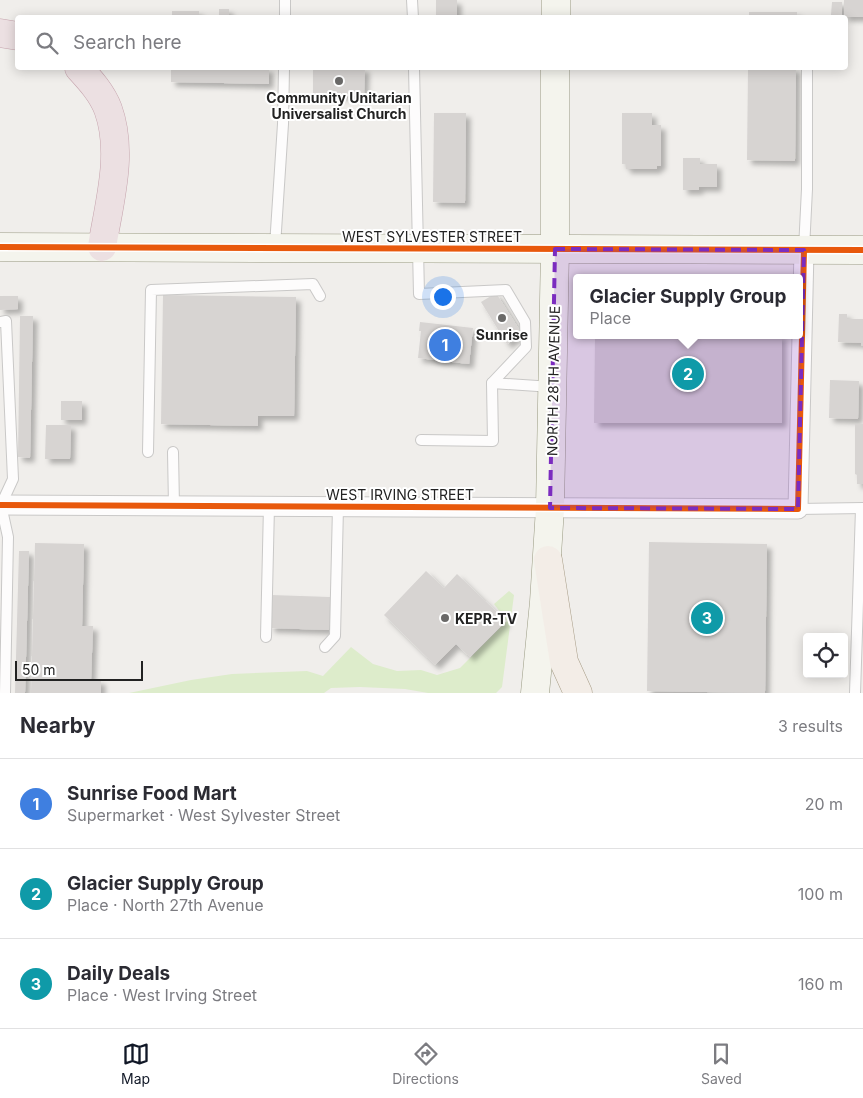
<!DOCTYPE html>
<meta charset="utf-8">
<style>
:root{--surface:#fff;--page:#f2f2f3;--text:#2b2b33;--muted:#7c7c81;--line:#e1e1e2;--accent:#111827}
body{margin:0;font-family:Inter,sans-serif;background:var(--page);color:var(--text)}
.controls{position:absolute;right:15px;bottom:15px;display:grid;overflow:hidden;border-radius:5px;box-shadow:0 2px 12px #0003}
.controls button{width:45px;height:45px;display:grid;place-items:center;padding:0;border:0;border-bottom:1px solid var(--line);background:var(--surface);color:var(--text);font:25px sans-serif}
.scale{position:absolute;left:15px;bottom:12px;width:128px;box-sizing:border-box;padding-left:5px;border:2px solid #222;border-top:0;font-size:14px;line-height:18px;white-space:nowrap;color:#222;-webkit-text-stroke:4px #fff;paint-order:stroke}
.you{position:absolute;left:442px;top:296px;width:18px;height:18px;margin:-12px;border:4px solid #fff;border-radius:50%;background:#1a73e8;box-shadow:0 0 0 8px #1a73e833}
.badge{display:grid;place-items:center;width:32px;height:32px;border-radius:50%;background:var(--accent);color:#fff;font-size:16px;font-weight:700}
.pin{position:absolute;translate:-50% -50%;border:2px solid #fff;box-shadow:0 1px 5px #0006}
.popup{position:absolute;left:573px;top:274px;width:230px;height:65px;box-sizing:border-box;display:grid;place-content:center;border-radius:5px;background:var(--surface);filter:drop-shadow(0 1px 4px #0005);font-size:16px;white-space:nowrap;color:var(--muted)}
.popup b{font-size:19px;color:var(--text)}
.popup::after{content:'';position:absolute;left:50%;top:100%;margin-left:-10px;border:10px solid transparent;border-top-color:var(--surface)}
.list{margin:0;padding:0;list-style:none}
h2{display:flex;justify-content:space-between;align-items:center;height:65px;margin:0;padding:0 20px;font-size:21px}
h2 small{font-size:16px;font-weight:400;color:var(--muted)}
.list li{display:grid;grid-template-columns:32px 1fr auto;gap:15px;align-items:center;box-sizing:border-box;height:90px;padding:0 20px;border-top:1px solid var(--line)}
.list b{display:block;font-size:19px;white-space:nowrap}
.list p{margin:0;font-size:16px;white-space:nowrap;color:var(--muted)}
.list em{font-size:16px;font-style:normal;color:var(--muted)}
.icon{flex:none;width:28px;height:28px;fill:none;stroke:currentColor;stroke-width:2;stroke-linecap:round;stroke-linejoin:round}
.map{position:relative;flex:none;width:863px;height:693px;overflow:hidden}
.search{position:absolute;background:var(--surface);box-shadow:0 2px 12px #0003;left:15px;right:15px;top:15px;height:55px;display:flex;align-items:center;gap:12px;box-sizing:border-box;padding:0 18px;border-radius:5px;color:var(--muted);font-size:19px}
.sheet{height:335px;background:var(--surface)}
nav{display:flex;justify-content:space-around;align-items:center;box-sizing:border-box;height:70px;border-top:1px solid var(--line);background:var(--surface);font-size:14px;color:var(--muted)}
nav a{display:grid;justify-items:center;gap:2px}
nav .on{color:var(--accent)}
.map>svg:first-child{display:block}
.grass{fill:#ddeccb}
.building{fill:#d7d4d2;filter:url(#shadow)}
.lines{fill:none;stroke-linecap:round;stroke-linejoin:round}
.lane-casing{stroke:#c9c8c7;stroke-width:12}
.street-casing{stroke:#c9c8c7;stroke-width:21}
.secondary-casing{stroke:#999a82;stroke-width:29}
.primary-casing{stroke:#a79c86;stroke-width:29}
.highway-casing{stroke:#c5a2ac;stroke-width:29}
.lane{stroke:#fdfcfc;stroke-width:10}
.street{stroke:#fdfcfc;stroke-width:19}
.secondary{stroke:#f4f4ed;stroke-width:28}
.primary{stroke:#f3ede7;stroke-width:28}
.highway{stroke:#ece0e2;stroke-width:28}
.cycleway-casing{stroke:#fff;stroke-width:9}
.cycleway{stroke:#e8590c;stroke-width:6}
.marked{fill:#7b2cbf;fill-opacity:0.2;stroke:#7b2cbf;stroke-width:4;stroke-dasharray:10 6;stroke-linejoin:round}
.poi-dot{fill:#6a6968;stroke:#fff;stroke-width:2}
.labels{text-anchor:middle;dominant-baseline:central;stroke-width:4;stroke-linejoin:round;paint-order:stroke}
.poi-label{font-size:14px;font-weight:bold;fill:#222;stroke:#fff}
.street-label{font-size:14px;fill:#222;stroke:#fff}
</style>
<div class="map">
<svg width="863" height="693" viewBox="0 0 863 693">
<defs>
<filter id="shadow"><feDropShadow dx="4.5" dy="4.5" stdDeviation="2.5" flood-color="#0004"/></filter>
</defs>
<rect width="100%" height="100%" fill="#f0eeeb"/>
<path class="grass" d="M509,591L514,595L502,687L496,693H428L405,689L360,687L331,688L324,693H129L191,680L232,674L307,671L323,676L351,647L373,664L397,671L421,670L437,675L460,668L507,621L494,604Z"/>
<g class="building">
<rect x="436" y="0" width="21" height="18"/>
<rect x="844" y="0" width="19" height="17"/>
<path d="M832,2H842V15H831Z"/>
<rect x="219" y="9" width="10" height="9"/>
<rect x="172" y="11" width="27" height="7"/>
<rect x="749" y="12" width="48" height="6"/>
<path d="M171,68H269V84L171,82Z"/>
<path d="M313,68H365L364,96L313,95Z"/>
<path d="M748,68H796L795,161L747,160Z"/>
<path d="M434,113H466L465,203L433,202Z"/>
<path d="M622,113H652V125H661V166H657V169H626V164H622Z"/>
<path d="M683,158H700V164H717V187H699V190H683Z"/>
<path d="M496,293L522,334L507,344L481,302Z"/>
<path d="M163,295L296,297L294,416H258V426L161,424Z"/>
<path d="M0,296H18V309L0,310Z"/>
<path d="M839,314H847V319H863V346H861V343L838,342Z"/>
<path d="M20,316H33L30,458L18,457Z"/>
<path d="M420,322L473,328L469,364L418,358L421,331H419Z"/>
<path d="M595,335H782V423H594Z"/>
<path d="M830,380L859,381L858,419L829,418Z"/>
<rect x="61" y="401" width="21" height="19"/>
<path d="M855,424H863V484H857V475L855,474Z"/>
<path d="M46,425H71L70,459H45Z"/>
<path d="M649,542L767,544L765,693L647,691Z"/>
<path d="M35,543L84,544L82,626H93L91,680H101V693H31Z"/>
<path d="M19,551H29L25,693H15Z"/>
<path d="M426,571L444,588L457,574L506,621L470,657L456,644L435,665L384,615Z"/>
<path d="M271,595L330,597L329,630L270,628Z"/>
</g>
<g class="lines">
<defs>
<g id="lane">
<path d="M412,0L413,18"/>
<path d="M285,18V0"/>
<path d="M414,68L419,294L506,290L525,322L526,347L492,383L552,387"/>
<path d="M275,246L283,124L284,68"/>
<path d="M804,249L807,189V68"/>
<path d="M0,322L6,321L13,479L1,505L8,537L5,693"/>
<path d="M421,440L493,441L492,383"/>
<path d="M148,452L151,290L313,284L320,296"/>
<path d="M173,452L174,506"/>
<path d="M798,509L863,508"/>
<path d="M266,637L269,506"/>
<path d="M325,647L335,636L338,507"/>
<path d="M855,693L861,509"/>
</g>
<path id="street" d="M1,505L798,509L804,250"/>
<g id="secondary">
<path d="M556,18V0"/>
<path d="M0,247L863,250"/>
<path d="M535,693L544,602L550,508L555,249V68"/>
</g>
<path id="primary" d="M548,560L564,662L578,693"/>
<g id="highway">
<path d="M0,33L18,36"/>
<path d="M79,68C90,80 102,93 108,109C124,153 109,203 102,247"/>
</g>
</defs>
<use href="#lane" class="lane-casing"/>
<use href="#street" class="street-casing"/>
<use href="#secondary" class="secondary-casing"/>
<use href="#primary" class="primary-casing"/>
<use href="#highway" class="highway-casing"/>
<use href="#lane" class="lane"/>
<use href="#street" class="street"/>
<use href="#secondary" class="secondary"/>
<use href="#primary" class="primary"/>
<use href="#highway" class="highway"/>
<defs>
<g id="cycleway">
<path d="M0,247L863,250"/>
<path d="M1,505L798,509L804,250"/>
</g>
</defs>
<use href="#cycleway" class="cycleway-casing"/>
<use href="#cycleway" class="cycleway"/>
</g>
<path class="marked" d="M555,249L804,250L798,509L550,508Z"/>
<g class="poi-dot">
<circle cx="339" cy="81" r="5"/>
<circle cx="502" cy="318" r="5"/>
<circle cx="445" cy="618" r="5"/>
</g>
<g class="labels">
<g class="poi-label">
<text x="339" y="97">Community Unitarian<tspan x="339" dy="16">Universalist Church</tspan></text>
<text x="502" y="334">Sunrise</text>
<text x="455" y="618" text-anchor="start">KEPR-TV</text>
</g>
<g class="street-label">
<text x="432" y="236">WEST SYLVESTER STREET</text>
<text transform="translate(553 381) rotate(-89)">NORTH 28TH AVENUE</text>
<text x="400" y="494">WEST IRVING STREET</text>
</g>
</g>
</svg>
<div class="controls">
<button><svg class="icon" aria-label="locate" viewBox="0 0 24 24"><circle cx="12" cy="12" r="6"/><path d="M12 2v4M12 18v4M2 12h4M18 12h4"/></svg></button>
</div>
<div class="scale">50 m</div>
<div class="you"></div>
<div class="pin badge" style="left:445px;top:345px;background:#3f7fe0">1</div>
<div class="pin badge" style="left:688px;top:374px;background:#0f9aa8">2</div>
<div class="popup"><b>Glacier Supply Group</b>Place</div>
<div class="pin badge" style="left:707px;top:618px;background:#0f9aa8">3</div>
<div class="search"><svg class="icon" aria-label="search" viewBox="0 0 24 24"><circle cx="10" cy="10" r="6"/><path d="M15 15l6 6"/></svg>Search here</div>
</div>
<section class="sheet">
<h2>Nearby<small>3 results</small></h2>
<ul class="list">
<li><span class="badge" style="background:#3f7fe0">1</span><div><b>Sunrise Food Mart</b><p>Supermarket · West Sylvester Street</p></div><em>20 m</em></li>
<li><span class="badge" style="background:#0f9aa8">2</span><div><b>Glacier Supply Group</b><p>Place · North 27th Avenue</p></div><em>100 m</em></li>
<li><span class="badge" style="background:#0f9aa8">3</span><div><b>Daily Deals</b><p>Place · West Irving Street</p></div><em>160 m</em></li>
</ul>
</section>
<nav>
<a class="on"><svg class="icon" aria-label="map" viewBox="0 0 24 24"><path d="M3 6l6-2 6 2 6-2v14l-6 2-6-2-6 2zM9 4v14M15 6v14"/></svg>Map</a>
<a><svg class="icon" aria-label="directions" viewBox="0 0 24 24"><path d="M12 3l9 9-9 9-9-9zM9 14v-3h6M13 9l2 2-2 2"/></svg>Directions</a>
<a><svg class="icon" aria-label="saved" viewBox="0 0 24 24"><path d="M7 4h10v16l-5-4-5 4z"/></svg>Saved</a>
</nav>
